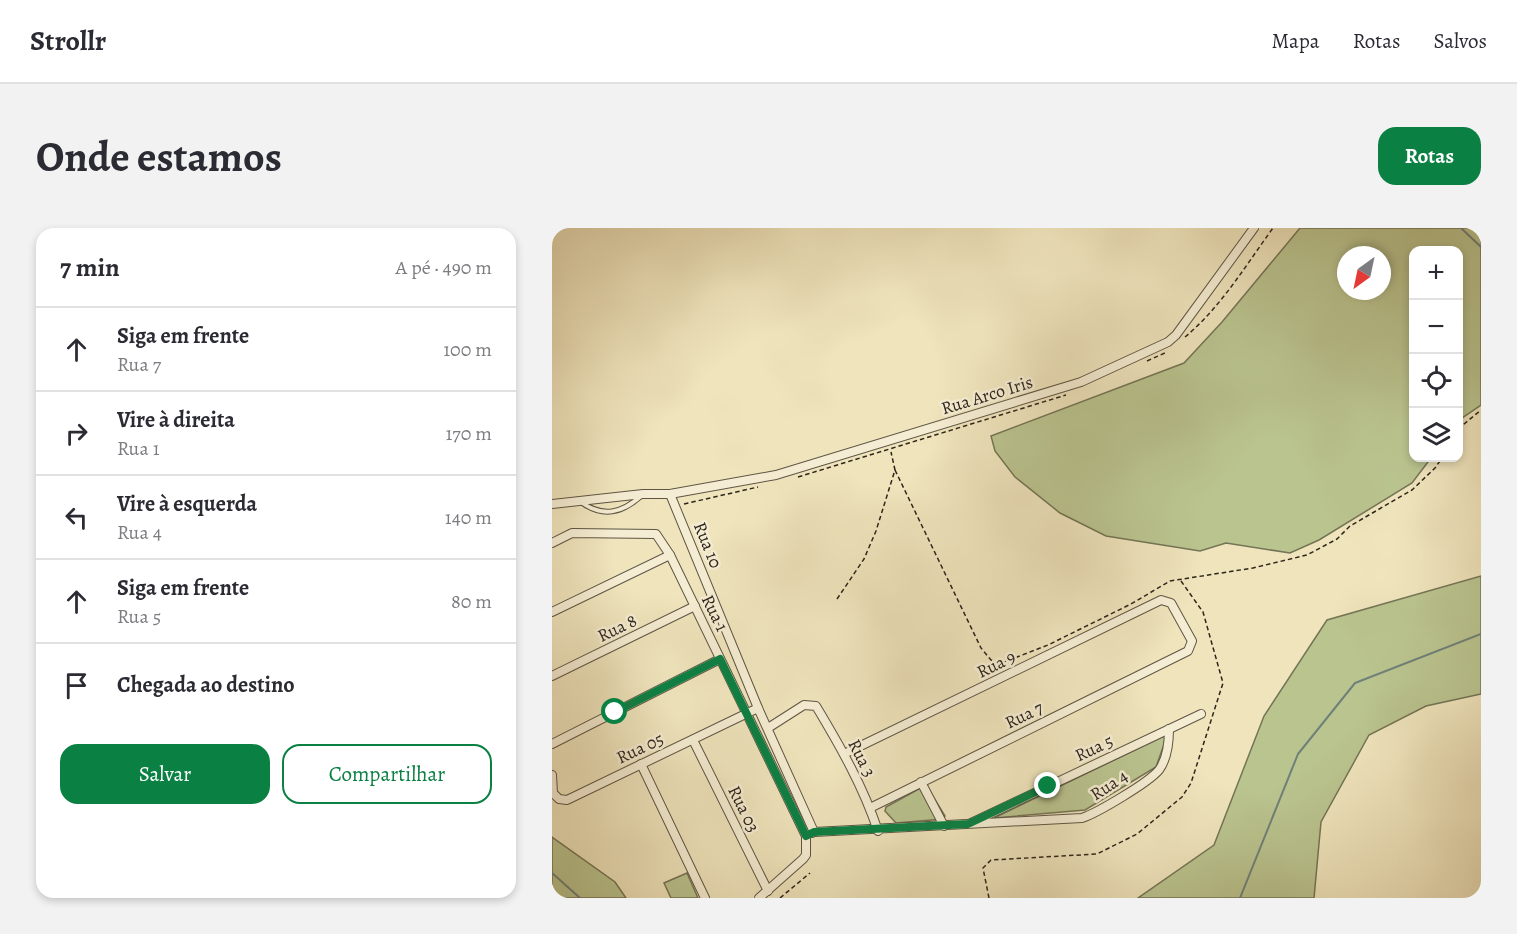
<!DOCTYPE html>
<html lang="pt">
<meta charset="utf-8">
<style>
:root{--surface:#fff;--page:#f2f2f3;--text:#2b2b33;--muted:#7c7c81;--line:#e1e1e2;--accent:#0b8043}
body{margin:0;font-family:Alegreya,serif;background:var(--page);color:var(--text)}
.controls{position:absolute;right:18px;top:18px;display:grid;overflow:hidden;border-radius:12px;box-shadow:0 3px 9px #0003}
.controls button{width:54px;height:54px;display:grid;place-items:center;padding:0;border:0;border-bottom:2px solid var(--line);background:var(--surface);color:var(--text);font:30px sans-serif}
.compass{position:absolute;left:785px;top:18px;width:54px;height:54px;border-radius:50%;background:var(--surface);box-shadow:0 3px 9px #0003;rotate:213deg}
.stop{position:absolute;width:18px;height:18px;margin:-14px;border:4px solid #0b8043;border-radius:50%;background:#fff}
.stop.end{background:#0b8043;border-color:#fff;box-shadow:0 2px 6px #0008}
.list{margin:0;padding:0;list-style:none}
h2{display:flex;justify-content:space-between;align-items:center;height:78px;margin:0;padding:0 24px;font-size:26px}
h2 small{font-size:20px;font-weight:400;color:var(--muted)}
.list li{display:grid;grid-template-columns:39px 1fr auto;gap:18px;align-items:center;box-sizing:border-box;height:84px;padding:0 24px;border-top:2px solid var(--line)}
.list b{display:block;font-size:22px;white-space:nowrap}
.list p{margin:0;font-size:20px;white-space:nowrap;color:var(--muted)}
.list em{font-size:20px;font-style:normal;color:var(--muted)}
.actions{display:flex;gap:12px;padding:18px 24px}
.actions a{flex:1;padding:14px 0;border:2px solid var(--accent);border-radius:18px;text-align:center;font-size:21px;color:var(--accent)}
.actions .main{background:var(--accent);color:#fff}
.icon{flex:none;width:33px;height:33px;fill:none;stroke:currentColor;stroke-width:2;stroke-linecap:round;stroke-linejoin:round}
.map{position:relative;flex:none;width:929px;height:670px;overflow:hidden;border-radius:18px}
header{display:flex;align-items:center;gap:36px;box-sizing:border-box;height:84px;padding:0 30px;background:var(--surface);border-bottom:2px solid var(--line)}
header strong{font-size:28px}
nav{display:flex;gap:33px;margin-inline-start:auto;font-size:21px}
.intro{display:flex;align-items:center;justify-content:space-between;box-sizing:border-box;height:144px;padding:0 36px}
h1{margin:0;font-size:42px}
.button{padding:15px 27px;border-radius:18px;background:var(--accent);color:#fff;font-size:21px;font-weight:700}
main{display:flex;gap:36px;padding:0 36px}
aside{flex:1;background:var(--surface);border-radius:18px;box-shadow:0 3px 9px #0003}
.map>svg:first-child{display:block}
.green{fill:#bac48f;stroke:#747456;stroke-width:1.5;fill-rule:evenodd}
.lines{fill:none;stroke-linecap:round;stroke-linejoin:round}
.stream{stroke:#6f8179;stroke-width:2}
.lane-casing{stroke:#5e5544;stroke-width:6}
.street-casing{stroke:#5e5544;stroke-width:10}
.path{stroke:#2d251c;stroke-width:1.5;stroke-dasharray:4.5 3;stroke-linecap:butt}
.lane{stroke:#f5edd3;stroke-width:4}
.street{stroke:#f5edd3;stroke-width:8}
.route{stroke:#0b8043;stroke-width:8}
.labels{text-anchor:middle;dominant-baseline:central;stroke-width:5;stroke-linejoin:round;paint-order:stroke}
.street-label{font-size:18px;fill:#2d251c;stroke:#f5edd3}
</style>
<header>
<strong>Strollr</strong>
<nav><a>Mapa</a><a>Rotas</a><a>Salvos</a></nav>
</header>
<div class="intro"><h1>Onde estamos</h1><a class="button">Rotas</a></div>
<main>
<aside>
<h2>7 min<small>A pé · 490 m</small></h2>
<ul class="list">
<li><svg class="icon" aria-label="ahead" viewBox="0 0 24 24"><path d="M12 20V5M6 11l6-6 6 6"/></svg><div><b>Siga em frente</b><p>Rua 7</p></div><em>100 m</em></li>
<li><svg class="icon" aria-label="right" viewBox="0 0 24 24"><path d="M7 20v-9h11M14 6l5 5-5 5"/></svg><div><b>Vire à direita</b><p>Rua 1</p></div><em>170 m</em></li>
<li><svg class="icon" aria-label="left" viewBox="0 0 24 24"><path d="M17 20v-9H6M10 6l-5 5 5 5"/></svg><div><b>Vire à esquerda</b><p>Rua 4</p></div><em>140 m</em></li>
<li><svg class="icon" aria-label="ahead" viewBox="0 0 24 24"><path d="M12 20V5M6 11l6-6 6 6"/></svg><div><b>Siga em frente</b><p>Rua 5</p></div><em>80 m</em></li>
<li><svg class="icon" aria-label="arrive" viewBox="0 0 24 24"><path d="M6 21V4h12l-3 4 3 4H6"/></svg><div><b>Chegada ao destino</b></div></li>
</ul>
<div class="actions"><a class="main">Salvar</a><a>Compartilhar</a></div>
</aside>
<div class="map">
<svg width="929" height="670" viewBox="0 0 929 670">
<rect width="100%" height="100%" fill="#efe4bc"/>
<filter id="stains"><feTurbulence type="fractalNoise" baseFrequency=".00333" numOctaves="4"/><feColorMatrix values="0 0 0 0 .2 0 0 0 0 .09 0 0 0 0 .02 0 0 0 .5 -.17"/></filter>
<radialGradient id="worn" r=".72"><stop offset=".6" stop-color="#630" stop-opacity="0"/><stop offset="1" stop-color="#630" stop-opacity=".3"/></radialGradient>
<g class="green">
<path d="M748,0H929V177L907,192L906,22H862V230H879L860,255L767,312L738,325L674,315L648,323L554,308L508,285L463,249L443,223L439,208L632,135L670,94ZM794,27H830V63H794Z"/>
<path d="M929,348V466L874,478L817,507L769,594L762,670H586L662,617L712,488L775,392Z"/>
<path d="M612,508H615L604,539L533,582L442,590Z"/>
<path d="M374,557L393,588L391,591L344,595L333,583L334,579Z"/>
<path d="M0,609L63,654L74,670H0Z"/>
<path d="M135,645L146,670H119L112,655Z"/>
</g>
<g class="lines">
<g class="stream">
<path d="M909,0L929,19"/>
<path d="M0,645L28,670"/>
<path d="M688,670L746,526L803,455L929,406"/>
</g>
<defs>
<path id="lane" d="M29,274C51,290 70,285 89,268"/>
<g id="street">
<path d="M118,266L206,480L262,604L260,605"/>
<path d="M0,276L91,266H118L224,247L529,154L616,114L624,107L702,0"/>
<path d="M0,315L20,305L104,306L118,327L254,608V627L251,631L207,670"/>
<path d="M0,384L118,327"/>
<path d="M0,448L143,378"/>
<path d="M216,500L252,477L264,478C288,518 311,558 326,603"/>
<path d="M141,512L216,663"/>
<path d="M0,516L168,431"/>
<path d="M292,526L609,372L619,375L640,413L636,423L318,580"/>
<path d="M89,536L153,670"/>
<path d="M0,547L1,565L7,571L15,572L206,480"/>
<path d="M369,554L392,598"/>
<path d="M419,595L649,486"/>
<path d="M262,604L530,590C545,585 596,555 607,542C615,531 617,514 617,501"/>
</g>
</defs>
<use href="#lane" class="lane-casing"/>
<use href="#street" class="street-casing"/>
<g class="path">
<path d="M633,109C669,79 694,37 721,0"/>
<path d="M595,133L615,124"/>
<path d="M906,201L929,182"/>
<path d="M343,242L429,420L439,432L447,436L496,417L579,376L618,353L701,340L755,327L785,311L798,298L860,262L883,240L890,230"/>
<path d="M246,249L514,167"/>
<path d="M132,276L206,259"/>
<path d="M285,371L312,331L324,303L343,242L339,224"/>
<path d="M228,670L258,645"/>
<path d="M437,670L431,640L439,632L545,626L585,606L630,569L639,555L671,455L651,384L629,353"/>
</g>
<use href="#lane" class="lane"/>
<use href="#street" class="street"/>
</g>
<g class="lines">
<path class="route" d="M63,484L168,431L254,608L262,604L416,596L496,558"/>
</g>
<g class="labels">
<g class="street-label">
<text transform="translate(435 167) rotate(-17)">Rua Arco Iris</text>
<text transform="translate(156 317) rotate(68)">Rua 10</text>
<text transform="translate(163 385) rotate(64)">Rua 1</text>
<text transform="translate(65 400) rotate(-26)">Rua 8</text>
<text transform="translate(444 436) rotate(-26)">Rua 9</text>
<text transform="translate(472 487) rotate(-26)">Rua 7</text>
<text transform="translate(88 520) rotate(-25)">Rua 05</text>
<text transform="translate(542 520) rotate(-25)">Rua 5</text>
<text transform="translate(310 530) rotate(63)">Rua 3</text>
<text transform="translate(557 557) rotate(-33)">Rua 4</text>
<text transform="translate(192 581) rotate(64)">Rua 03</text>
</g>
</g>
<rect width="100%" height="100%" filter="url(#stains)"/>
<rect width="100%" height="100%" fill="url(#worn)"/>
</svg>
<div class="controls">
<button>+</button>
<button>−</button>
<button><svg class="icon" aria-label="locate" viewBox="0 0 24 24"><circle cx="12" cy="12" r="6"/><path d="M12 2v4M12 18v4M2 12h4M18 12h4"/></svg></button>
<button><svg class="icon" aria-label="layers" viewBox="0 0 24 24"><path d="M12 4l9 5-9 5-9-5zM3 14l9 5 9-5"/></svg></button>
</div>
<svg class="compass" viewBox="-18 -18 36 36"><path d="M0-13l5 13h-10z" fill="#e53935"/><path d="M0 13l5-13h-10z" fill="#7c7c81"/></svg>
<div class="stop" style="left:63px;top:484px"></div>
<div class="stop end" style="left:496px;top:558px"></div>
</div>
</main>
